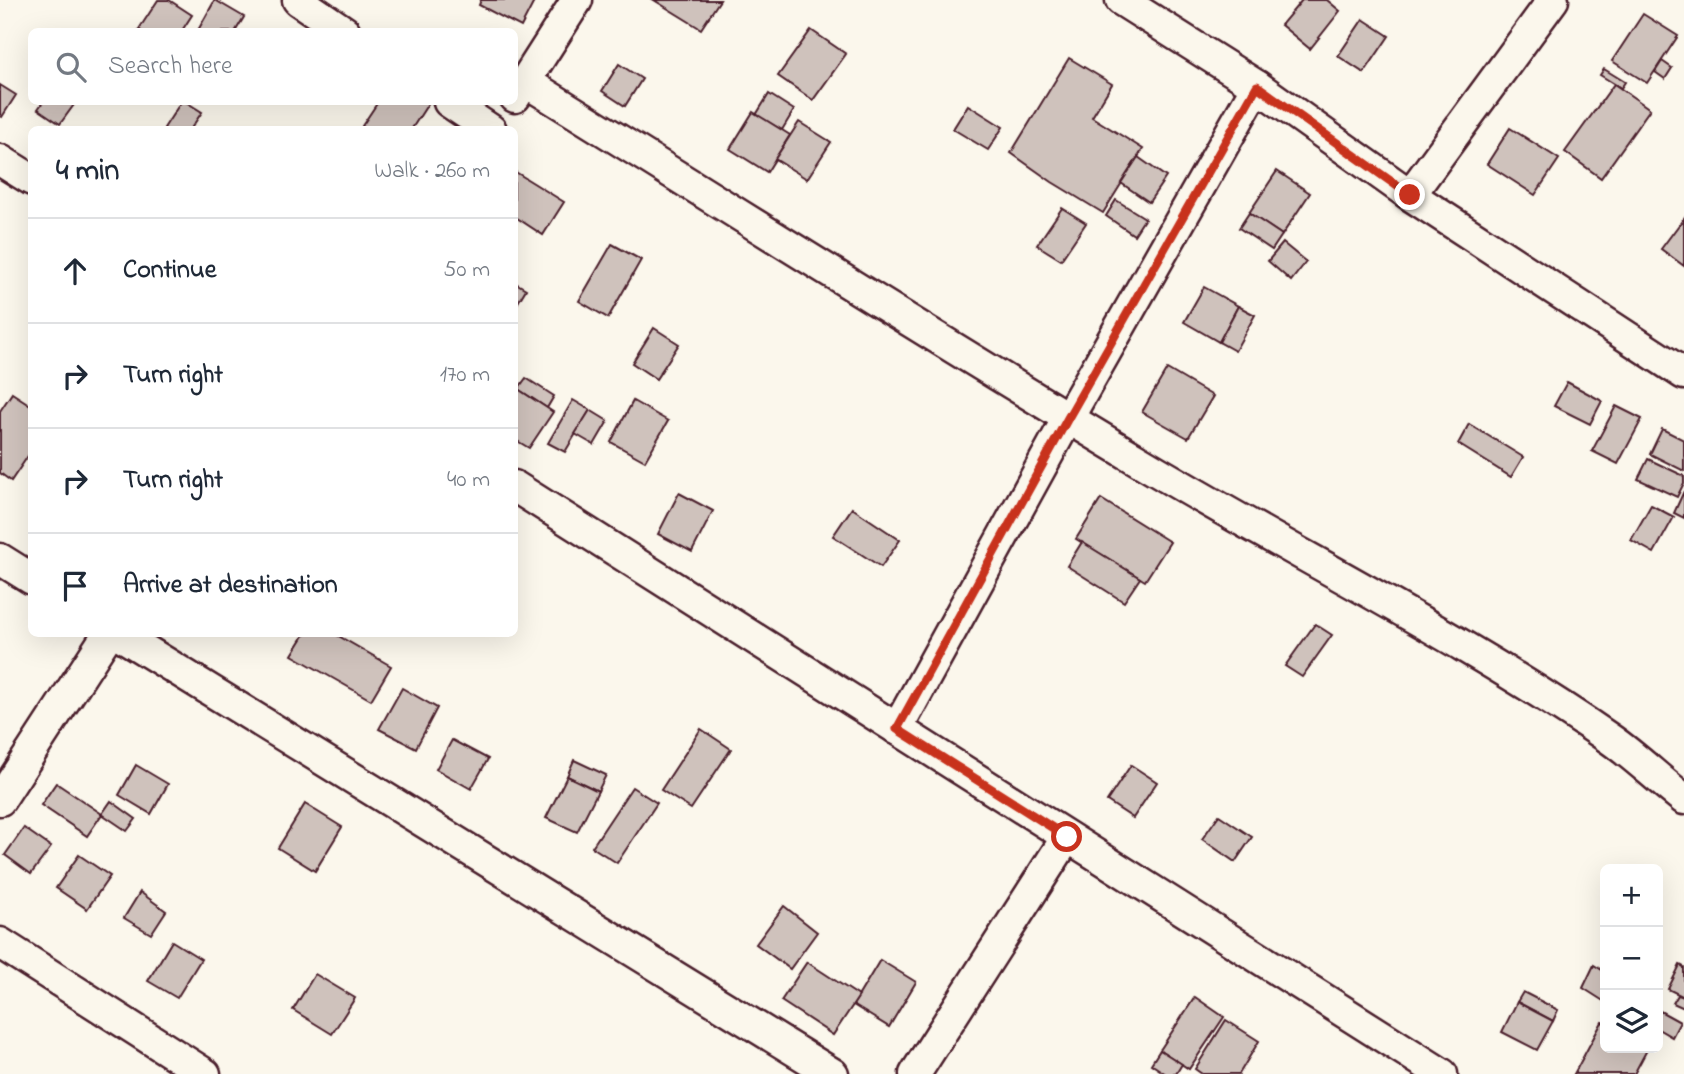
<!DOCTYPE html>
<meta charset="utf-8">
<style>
:root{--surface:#fff;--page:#f2f2f3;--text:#1f2937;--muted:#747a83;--line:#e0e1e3}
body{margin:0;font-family:"Indie Flower",sans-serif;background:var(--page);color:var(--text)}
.controls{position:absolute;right:21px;bottom:21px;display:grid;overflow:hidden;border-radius:10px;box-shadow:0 7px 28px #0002}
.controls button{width:63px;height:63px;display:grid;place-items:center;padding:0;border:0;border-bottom:2px solid var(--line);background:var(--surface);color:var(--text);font:35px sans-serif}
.stop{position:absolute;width:21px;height:21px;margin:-16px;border:5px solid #c8321e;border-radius:50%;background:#fff}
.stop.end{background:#c8321e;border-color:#fff;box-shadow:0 2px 7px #0008}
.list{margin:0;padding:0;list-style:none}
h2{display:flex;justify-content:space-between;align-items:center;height:91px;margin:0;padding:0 28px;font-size:30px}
h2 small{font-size:23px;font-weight:400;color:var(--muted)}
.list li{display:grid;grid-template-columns:46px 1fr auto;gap:21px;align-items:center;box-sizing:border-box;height:105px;padding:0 28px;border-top:2px solid var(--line)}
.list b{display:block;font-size:26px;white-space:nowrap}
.list em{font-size:23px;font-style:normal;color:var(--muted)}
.icon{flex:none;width:38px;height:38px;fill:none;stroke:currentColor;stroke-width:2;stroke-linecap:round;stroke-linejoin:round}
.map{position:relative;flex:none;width:1684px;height:1074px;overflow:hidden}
.search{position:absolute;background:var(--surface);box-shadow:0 7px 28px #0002;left:28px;top:28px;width:490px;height:77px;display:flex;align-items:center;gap:18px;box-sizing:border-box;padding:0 24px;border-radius:10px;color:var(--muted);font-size:26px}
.panel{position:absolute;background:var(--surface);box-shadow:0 7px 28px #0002;left:28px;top:126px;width:490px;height:511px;border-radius:10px}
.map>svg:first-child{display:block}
.building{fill:#cfc2bc;stroke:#4a1f2b;stroke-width:2}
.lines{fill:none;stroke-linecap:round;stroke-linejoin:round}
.street-casing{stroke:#4a1f2b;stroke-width:35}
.street{stroke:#fbf7ec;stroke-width:30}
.route{stroke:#c8321e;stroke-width:9}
</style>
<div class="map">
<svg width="1684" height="1074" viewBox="0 0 1684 1074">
<rect width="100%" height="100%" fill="#fbf7ec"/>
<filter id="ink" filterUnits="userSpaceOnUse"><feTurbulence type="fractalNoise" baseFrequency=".0143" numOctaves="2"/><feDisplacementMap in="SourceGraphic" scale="14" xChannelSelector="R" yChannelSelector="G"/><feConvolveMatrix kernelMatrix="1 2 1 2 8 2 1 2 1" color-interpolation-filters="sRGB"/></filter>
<g filter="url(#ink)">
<g class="building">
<path d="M158,0H169L192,15L181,32H142L139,29Z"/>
<path d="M215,0L244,17L235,32H197Z"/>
<path d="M481,0H535L521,27L479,5Z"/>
<path d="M654,0H720L701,29Z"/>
<path d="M1302,0H1327L1340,11L1310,49L1281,25Z"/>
<path d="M1643,14L1678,36L1647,83L1612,61Z"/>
<path d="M1363,19L1389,36L1364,73L1338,56Z"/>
<path d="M811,30L846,54L813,100L778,76Z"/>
<path d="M1069,58L1112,84L1092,117L1143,149L1103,213L1052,182L1011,153Z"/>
<path d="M1662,61L1672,68L1665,79L1655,72Z"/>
<path d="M619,64L642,79L625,106L602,91Z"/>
<path d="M1604,69L1625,82L1621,88L1600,75Z"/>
<path d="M1614,84L1650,109L1601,178L1565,152Z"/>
<path d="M0,85L16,95L2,117L0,116Z"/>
<path d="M769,94L794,110L782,130L756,115Z"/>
<path d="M43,102H76L60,124L38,109Z"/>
<path d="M181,102H186L202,112L190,130H166L164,128Z"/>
<path d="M378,102H429L411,130H367L362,126Z"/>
<path d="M968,105L1003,127L988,150L953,129Z"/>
<path d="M753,112L790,135L767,172L730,149Z"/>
<path d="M799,122L831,142L807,179L775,159Z"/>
<path d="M1510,128L1559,159L1535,195L1487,164Z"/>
<path d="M1138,157L1166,177L1149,202L1121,183Z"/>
<path d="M514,171L564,202L543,235L514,216Z"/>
<path d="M1277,171L1310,193L1282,235L1249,213Z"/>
<path d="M1116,200L1145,218L1134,235L1106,216Z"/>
<path d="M1062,208L1086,223L1061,260L1037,245Z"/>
<path d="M1249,213L1282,235L1272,250L1239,228Z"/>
<path d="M1684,218V266L1661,249Z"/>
<path d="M1283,243L1306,262L1291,281L1268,261Z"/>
<path d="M612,244L641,260L608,318L579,301Z"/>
<path d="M514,282L526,289L514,309Z"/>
<path d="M1204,287L1238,306L1219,342L1184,322Z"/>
<path d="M1238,306L1255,315L1235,351L1219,342Z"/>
<path d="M654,328L679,344L656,379L632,363Z"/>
<path d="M1167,369L1213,396L1188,438L1142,412Z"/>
<path d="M526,378L554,396L547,408L518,389Z"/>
<path d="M1567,382L1602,401L1590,424L1554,406Z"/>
<path d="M518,389L553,412L529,448L514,439V395Z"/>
<path d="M12,393L32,406V450L11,481L0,473V411Z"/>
<path d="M573,400L590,410L565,452L548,443Z"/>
<path d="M633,401L668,421L645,461L611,442Z"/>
<path d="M1616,406L1642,419L1618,464L1592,451Z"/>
<path d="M590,410L608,421L594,445L575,434Z"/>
<path d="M1469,424L1523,457L1511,477L1458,444Z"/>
<path d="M1662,429L1684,440V471L1650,454Z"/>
<path d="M1648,459L1684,476V483L1677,497L1638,479Z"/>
<path d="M1684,491V518L1674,513Z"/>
<path d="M679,493L713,511L692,552L658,534Z"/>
<path d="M1101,499L1170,542L1145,581L1076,539Z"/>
<path d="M1651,505L1674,517L1654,553L1631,540Z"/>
<path d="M852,508L900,540L881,567L833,536Z"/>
<path d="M1082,542L1140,578L1124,602L1067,566Z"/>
<path d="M1315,624L1332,635L1302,677L1285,666Z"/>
<path d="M305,634H335L391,666L371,700L292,655Z"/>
<path d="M402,688L437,708L416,748L379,729Z"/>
<path d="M701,729L731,749L691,809L661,790Z"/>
<path d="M452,740L488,759L471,789L436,769Z"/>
<path d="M574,760L606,775L598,791L567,776Z"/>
<path d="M136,765L168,784L151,814L119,795Z"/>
<path d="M1131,765L1157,782L1133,818L1107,801Z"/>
<path d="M567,776L598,791L577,832L546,818Z"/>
<path d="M56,783L102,814L87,836L41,805Z"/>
<path d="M632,787L657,803L617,863L592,847Z"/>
<path d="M111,801L136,819L127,831L102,814Z"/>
<path d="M305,804L342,827L315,871L278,848Z"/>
<path d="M1219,815L1252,837L1235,862L1202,839Z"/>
<path d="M24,828L51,847L31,874L5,855Z"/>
<path d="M79,855L110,876L87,909L56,888Z"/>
<path d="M140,892L166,911L151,934L124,918Z"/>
<path d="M784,906L817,932L790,969L756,944Z"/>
<path d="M172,941L201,959L177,998L148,981Z"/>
<path d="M880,960L916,982L889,1027L853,1005Z"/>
<path d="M807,962L859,996L833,1035L781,1001Z"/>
<path d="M1594,965L1605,972V1002L1583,988Z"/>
<path d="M1680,965L1684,967V997L1668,989Z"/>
<path d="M315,974L355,998L332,1034L293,1010Z"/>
<path d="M1523,992L1558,1010L1553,1021L1517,1002Z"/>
<path d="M1678,995L1684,997V1008L1673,1003Z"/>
<path d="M1195,997L1224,1017L1189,1069L1160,1050Z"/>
<path d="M1517,1002L1553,1021L1537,1050L1502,1032Z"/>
<path d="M1660,1011L1680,1022L1672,1037L1658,1029V1015Z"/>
<path d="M1226,1020L1259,1041L1239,1074H1202L1195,1069Z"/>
<path d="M1602,1022L1605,1023V1048H1648L1634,1074H1574Z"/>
<path d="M1160,1050L1182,1064L1176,1074H1166L1151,1064Z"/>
</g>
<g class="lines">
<defs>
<g id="street">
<path d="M298,0L345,32"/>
<path d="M1121,0L1257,86L1410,195L1684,374"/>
<path d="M526,82C729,208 932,337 1138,460C1294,554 1459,635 1610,739C1636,757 1659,780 1684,799"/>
<path d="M515,97L577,0"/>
<path d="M449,102L491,130"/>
<path d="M0,160L32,180"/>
<path d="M1410,195L1553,0"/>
<path d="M514,486L1442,1074"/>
<path d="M0,559L32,579"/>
<path d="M119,634L833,1074"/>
<path d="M897,729L1068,418L1257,86"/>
<path d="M0,800L108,634"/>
<path d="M0,943L205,1074"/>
<path d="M915,1074L1067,837"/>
</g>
</defs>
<use href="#street" class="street-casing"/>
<use href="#street" class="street"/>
</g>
</g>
<g class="lines" filter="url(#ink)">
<path class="route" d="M1067,837L897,729L1068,418L1257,86L1410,195"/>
</g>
</svg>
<div class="controls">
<button>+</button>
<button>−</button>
<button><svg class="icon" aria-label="layers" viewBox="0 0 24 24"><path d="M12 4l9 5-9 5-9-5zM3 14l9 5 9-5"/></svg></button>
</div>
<div class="stop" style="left:1067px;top:837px"></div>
<div class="stop end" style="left:1410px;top:195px"></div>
<div class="search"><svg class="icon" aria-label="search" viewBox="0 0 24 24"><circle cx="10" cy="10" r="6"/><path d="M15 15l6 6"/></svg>Search here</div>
<section class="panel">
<h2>4 min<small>Walk · 260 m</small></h2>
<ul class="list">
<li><svg class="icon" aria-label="ahead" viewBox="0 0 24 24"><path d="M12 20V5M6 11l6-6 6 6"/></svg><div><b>Continue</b></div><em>50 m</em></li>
<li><svg class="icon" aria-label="right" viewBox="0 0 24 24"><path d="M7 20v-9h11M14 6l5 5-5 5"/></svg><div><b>Turn right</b></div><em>170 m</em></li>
<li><svg class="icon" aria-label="right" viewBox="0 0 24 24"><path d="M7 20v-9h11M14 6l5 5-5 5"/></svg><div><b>Turn right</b></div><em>40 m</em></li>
<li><svg class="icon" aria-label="arrive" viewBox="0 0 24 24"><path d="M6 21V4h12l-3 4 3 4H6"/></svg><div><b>Arrive at destination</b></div></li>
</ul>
</section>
</div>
